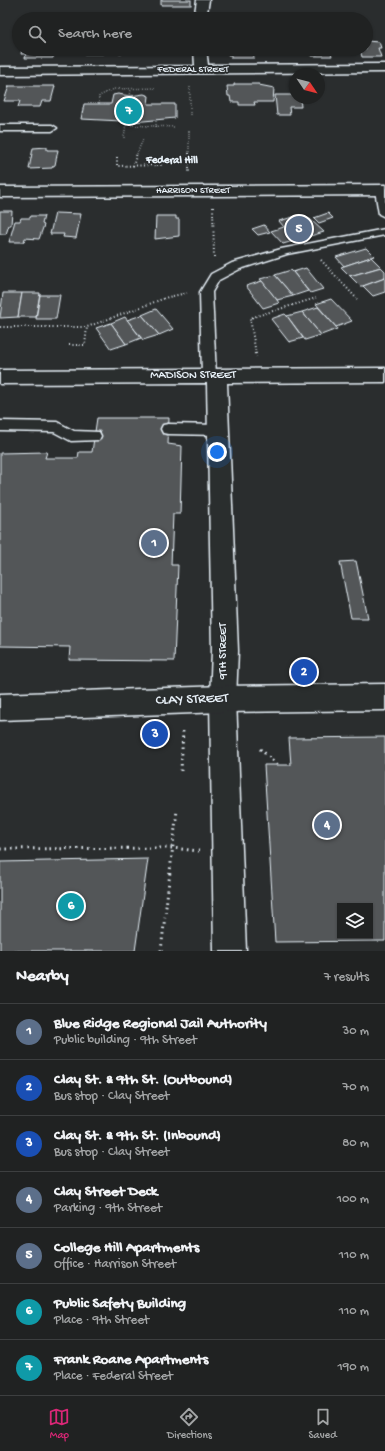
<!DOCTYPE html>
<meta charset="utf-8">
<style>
:root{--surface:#202222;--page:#282a2a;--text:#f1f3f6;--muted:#a2a4a5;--line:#3d3f40;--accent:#db2777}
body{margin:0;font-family:"Gochi Hand",sans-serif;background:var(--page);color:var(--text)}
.controls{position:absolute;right:12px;bottom:12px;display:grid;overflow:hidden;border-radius:0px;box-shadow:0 1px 3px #0004}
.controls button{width:36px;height:36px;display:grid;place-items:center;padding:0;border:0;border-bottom:1px solid var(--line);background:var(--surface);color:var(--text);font:20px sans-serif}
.compass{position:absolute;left:289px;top:68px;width:36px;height:36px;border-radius:50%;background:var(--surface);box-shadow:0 1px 3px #0004;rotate:125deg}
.you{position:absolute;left:217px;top:452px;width:14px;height:14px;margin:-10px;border:3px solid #fff;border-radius:50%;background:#1a73e8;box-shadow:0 0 0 6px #1a73e833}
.badge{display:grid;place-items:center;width:26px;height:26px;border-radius:50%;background:var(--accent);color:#fff;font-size:13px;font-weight:700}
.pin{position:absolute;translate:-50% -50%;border:2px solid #fff;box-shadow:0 1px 4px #0006}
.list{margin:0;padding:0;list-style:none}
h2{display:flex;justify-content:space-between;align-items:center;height:52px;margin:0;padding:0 16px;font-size:17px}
h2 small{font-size:13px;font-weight:400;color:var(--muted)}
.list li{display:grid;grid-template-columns:26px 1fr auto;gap:12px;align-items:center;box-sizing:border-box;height:56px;padding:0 16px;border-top:1px solid var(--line)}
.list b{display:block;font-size:15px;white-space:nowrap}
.list p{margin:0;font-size:13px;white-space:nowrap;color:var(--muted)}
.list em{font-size:13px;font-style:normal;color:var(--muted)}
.icon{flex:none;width:22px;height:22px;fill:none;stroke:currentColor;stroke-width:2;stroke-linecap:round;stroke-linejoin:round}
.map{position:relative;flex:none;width:385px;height:951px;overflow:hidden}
.search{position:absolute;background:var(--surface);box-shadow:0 1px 3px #0004;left:12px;right:12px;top:12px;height:44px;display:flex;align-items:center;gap:10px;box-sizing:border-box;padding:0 14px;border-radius:22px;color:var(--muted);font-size:15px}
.sheet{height:444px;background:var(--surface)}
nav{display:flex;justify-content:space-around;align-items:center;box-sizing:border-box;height:56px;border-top:1px solid var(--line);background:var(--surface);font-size:11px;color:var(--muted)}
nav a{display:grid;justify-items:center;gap:2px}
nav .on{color:var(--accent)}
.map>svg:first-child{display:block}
.building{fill:#535759;stroke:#e8f1f8;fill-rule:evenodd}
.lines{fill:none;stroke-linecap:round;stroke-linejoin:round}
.service-casing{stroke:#e8f1f8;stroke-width:3}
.minor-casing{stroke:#e8f1f8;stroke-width:3}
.tertiary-casing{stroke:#e8f1f8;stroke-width:3}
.path-far3{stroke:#e8f1f8;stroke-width:1.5;stroke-dasharray:0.5 2;stroke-linecap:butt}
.path-far2{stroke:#e8f1f8;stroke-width:2;stroke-dasharray:1 2.5;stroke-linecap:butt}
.path-far1{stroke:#e8f1f8;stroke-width:2.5;stroke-dasharray:1 3;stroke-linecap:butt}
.path{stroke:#e8f1f8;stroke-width:3;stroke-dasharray:1.5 4;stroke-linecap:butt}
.service{fill:#2a2d2e;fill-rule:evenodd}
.minor{fill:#2a2d2e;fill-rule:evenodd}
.tertiary{fill:#2a2d2e;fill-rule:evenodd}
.labels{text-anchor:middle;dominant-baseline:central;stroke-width:3.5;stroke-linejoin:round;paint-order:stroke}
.far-street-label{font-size:10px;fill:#e8f1f8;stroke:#2a2d2e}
.far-neighbourhood-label{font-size:11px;font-weight:bold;fill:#e8f1f8;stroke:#2a2d2e}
.street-label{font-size:12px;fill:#e8f1f8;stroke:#2a2d2e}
.near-street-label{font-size:14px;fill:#e8f1f8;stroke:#2a2d2e}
</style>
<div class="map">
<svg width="385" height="951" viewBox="0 0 385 951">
<rect width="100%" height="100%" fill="#2a2d2e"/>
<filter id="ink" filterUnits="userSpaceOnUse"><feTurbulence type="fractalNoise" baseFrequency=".025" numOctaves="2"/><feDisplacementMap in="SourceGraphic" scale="8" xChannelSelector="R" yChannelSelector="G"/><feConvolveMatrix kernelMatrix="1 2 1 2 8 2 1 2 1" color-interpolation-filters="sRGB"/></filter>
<g filter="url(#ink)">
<g class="building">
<rect x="161" y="0" width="30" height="5"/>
<rect x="176" y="16" width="15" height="3"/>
<path d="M225,16H239V18L247,19H225Z"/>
<path d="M366,41L379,42L381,48H378L381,57H362L360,49H366Z"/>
<path d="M22,49H46L55,50L53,58H25L26,54H21Z"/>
<path d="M80,49H107V52H104L103,54H80Z"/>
<path d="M110,49H136L135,53H109Z"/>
<path d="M253,49L254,58H231V55H228V50L220,49Z"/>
<path d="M309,49H330L332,56H311Z"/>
<path d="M234,84H259V85L274,88L273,102H254L255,105H239V102H231L230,96H228L227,86H234Z"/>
<path d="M9,86H55L51,101H42L40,107H18L20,101H4Z"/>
<path d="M118,94L130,96L144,94L149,96L148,104H175V118L123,123L122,121L81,119L84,104H111L113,95Z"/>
<path d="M275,95H295V98H300L301,107H289L290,115H277Z"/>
<path d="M47,147V150H58L55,165L53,166L52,168L29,169L33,148Z"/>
<path d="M0,211H12L11,225H9L6,234H0Z"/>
<path d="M55,213L81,214L76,238L63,237L64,234H50Z"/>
<path d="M328,213L333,218L319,223L314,218Z"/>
<path d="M300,215L305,220L310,219L324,232L283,244L271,231L284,227L279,221Z"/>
<path d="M31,216H44L42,224L44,225L39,239L25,238L24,242H9L15,221H20L21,218H30Z"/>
<path d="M156,216H176V219H179V236L155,239Z"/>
<path d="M264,225L270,232L258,235L252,229Z"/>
<path d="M366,248L374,256L344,266L336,257Z"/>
<path d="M371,257L381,267L350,276L341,267Z"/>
<path d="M381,267L385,271V278L363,286H360L350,276Z"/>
<path d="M306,268L323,289L310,293L293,272Z"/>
<path d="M291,270L293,272L308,291L293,296L275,275Z"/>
<path d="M275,275L293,296L277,300L260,279Z"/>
<path d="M385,278V292L373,296L363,286Z"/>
<path d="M262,281L277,300L279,303L263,308L246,286Z"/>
<path d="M3,293H22L18,317L0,318Z"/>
<path d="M22,293H40L36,317H18Z"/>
<path d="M40,295H60L56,319H36Z"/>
<path d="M331,299L352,321L336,327L316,304Z"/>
<path d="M318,307L336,327L337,329L321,335L302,312Z"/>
<path d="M156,309L173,329L159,335L142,315Z"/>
<path d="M302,312L321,335L305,340L287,316Z"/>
<path d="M285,314L287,316L303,338L289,342L271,319Z"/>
<path d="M142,315L159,335L143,340L127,320Z"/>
<path d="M125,317L141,338L126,344L111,323Z"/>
<path d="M111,323L126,344L111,349L96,328Z"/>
<path d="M97,418H169L168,444L182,446L180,514H173L171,565H178L174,661L69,660L70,647L0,646V453L47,452L45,458H78L79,452H92Z"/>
<path d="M356,561L368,618H351L340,562Z"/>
<path d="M385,737V941L275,942L264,765H291L289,738ZM340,906H370V936H340Z"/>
<path d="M148,859L135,951H0V862Z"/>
</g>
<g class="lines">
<defs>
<g id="service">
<path d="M0,125H52L57,128L52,131H0Z"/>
<path d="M380,187L385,190V217L379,214L375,190Z"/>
<path d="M385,229V235L287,254L240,269L219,280L212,292L216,376L214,379H204L202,376L200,292L211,274L232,263L281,249Z"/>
<path d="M0,421L57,422L74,431L99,432L101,436L99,440L71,441L54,432L0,431Z"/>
<path d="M168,424L219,425L224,426L226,430L224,434L219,435L168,434L163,433L161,429L163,425Z"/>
</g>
<g id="minor">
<path d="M197,0H209L206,19H194Z"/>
<path d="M194,49H206L208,65L385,64V72L0,75V67L195,66Z"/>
<path d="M385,185V195L0,197V187Z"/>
<path d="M385,368V382L227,383L238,651L236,699L246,951H214L210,699L212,651L207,383L0,384V370Z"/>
</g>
<path id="tertiary" d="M385,684V710L223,712L0,720V694L223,686Z"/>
</defs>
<use href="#service" class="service-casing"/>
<use href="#minor" class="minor-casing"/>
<use href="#tertiary" class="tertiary-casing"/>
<g class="path-far3">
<path d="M190,87V116"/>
<path d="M130,96L131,89"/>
<path d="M99,104V96L114,89L156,88"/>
<path d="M156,119V127"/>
<path d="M126,125L176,127"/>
<path d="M189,131V154"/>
<path d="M124,138L126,123"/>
<path d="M137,154L143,139"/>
</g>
<g class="path-far2">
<path d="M189,153V173"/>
<path d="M117,157V166L162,165V157"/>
<path d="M150,157V165"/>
<path d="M133,166L137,153"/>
<path d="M213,207L214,258"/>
<path d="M321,260L357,299"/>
<path d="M0,327H87L168,297L187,293"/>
<path d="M69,345H85L87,327"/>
<path d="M256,354L250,318L316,298"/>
</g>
<path class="path-far1" d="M255,353L256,357"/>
<g class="path">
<path d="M260,749L278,765"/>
<path d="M181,771L183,730"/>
<path d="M0,849L172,848L199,851"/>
<path d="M161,951L177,810"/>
</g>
<use href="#service" class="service"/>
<use href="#minor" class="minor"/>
<use href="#tertiary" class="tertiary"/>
</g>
</g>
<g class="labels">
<g class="far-street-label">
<text x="193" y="70">FEDERAL STREET</text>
<text x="193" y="191">HARRISON STREET</text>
</g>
<g class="far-neighbourhood-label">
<text x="172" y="161">Federal Hill</text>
</g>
<g class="street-label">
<text x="193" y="376">MADISON STREET</text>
<text transform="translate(224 651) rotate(-90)">9TH STREET</text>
</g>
<g class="near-street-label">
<text transform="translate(192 700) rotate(-2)">CLAY STREET</text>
</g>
</g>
</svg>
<div class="controls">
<button><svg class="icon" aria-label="layers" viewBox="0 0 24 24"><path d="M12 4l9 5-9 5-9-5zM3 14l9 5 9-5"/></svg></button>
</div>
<svg class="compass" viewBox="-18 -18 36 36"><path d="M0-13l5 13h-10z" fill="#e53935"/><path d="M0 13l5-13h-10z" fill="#a2a4a5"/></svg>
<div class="you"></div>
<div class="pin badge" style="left:154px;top:543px;background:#5c6f8a">1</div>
<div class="pin badge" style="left:304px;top:672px;background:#1a4fb4">2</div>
<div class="pin badge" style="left:155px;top:734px;background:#1a4fb4">3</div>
<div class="pin badge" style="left:327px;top:825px;background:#5c6f8a">4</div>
<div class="pin badge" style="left:299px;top:229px;background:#5c6f8a">5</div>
<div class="pin badge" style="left:71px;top:906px;background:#0f9aa8">6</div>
<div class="pin badge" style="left:129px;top:111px;background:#0f9aa8">7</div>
<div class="search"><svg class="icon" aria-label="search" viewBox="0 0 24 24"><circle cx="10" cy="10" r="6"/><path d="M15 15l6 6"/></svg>Search here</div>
</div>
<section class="sheet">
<h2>Nearby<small>7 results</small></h2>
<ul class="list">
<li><span class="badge" style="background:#5c6f8a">1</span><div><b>Blue Ridge Regional Jail Authority</b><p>Public building · 9th Street</p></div><em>30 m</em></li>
<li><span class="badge" style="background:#1a4fb4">2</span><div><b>Clay St. &amp; 9th St. (Outbound)</b><p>Bus stop · Clay Street</p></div><em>70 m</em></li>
<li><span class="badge" style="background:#1a4fb4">3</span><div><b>Clay St. &amp; 9th St. (Inbound)</b><p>Bus stop · Clay Street</p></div><em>80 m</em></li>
<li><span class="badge" style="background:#5c6f8a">4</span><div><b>Clay Street Deck</b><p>Parking · 9th Street</p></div><em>100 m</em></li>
<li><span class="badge" style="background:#5c6f8a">5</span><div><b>College Hill Apartments</b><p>Office · Harrison Street</p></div><em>110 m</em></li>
<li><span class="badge" style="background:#0f9aa8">6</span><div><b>Public Safety Building</b><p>Place · 9th Street</p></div><em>110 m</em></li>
<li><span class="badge" style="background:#0f9aa8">7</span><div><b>Frank Roane Apartments</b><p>Place · Federal Street</p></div><em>190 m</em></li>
</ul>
</section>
<nav>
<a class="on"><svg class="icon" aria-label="map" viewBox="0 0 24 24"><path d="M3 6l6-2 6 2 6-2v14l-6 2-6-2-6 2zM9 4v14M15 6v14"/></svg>Map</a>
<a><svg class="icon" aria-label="directions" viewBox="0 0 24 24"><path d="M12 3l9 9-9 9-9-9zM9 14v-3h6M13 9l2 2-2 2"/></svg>Directions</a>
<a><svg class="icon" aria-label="saved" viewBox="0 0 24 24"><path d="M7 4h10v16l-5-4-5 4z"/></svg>Saved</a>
</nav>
